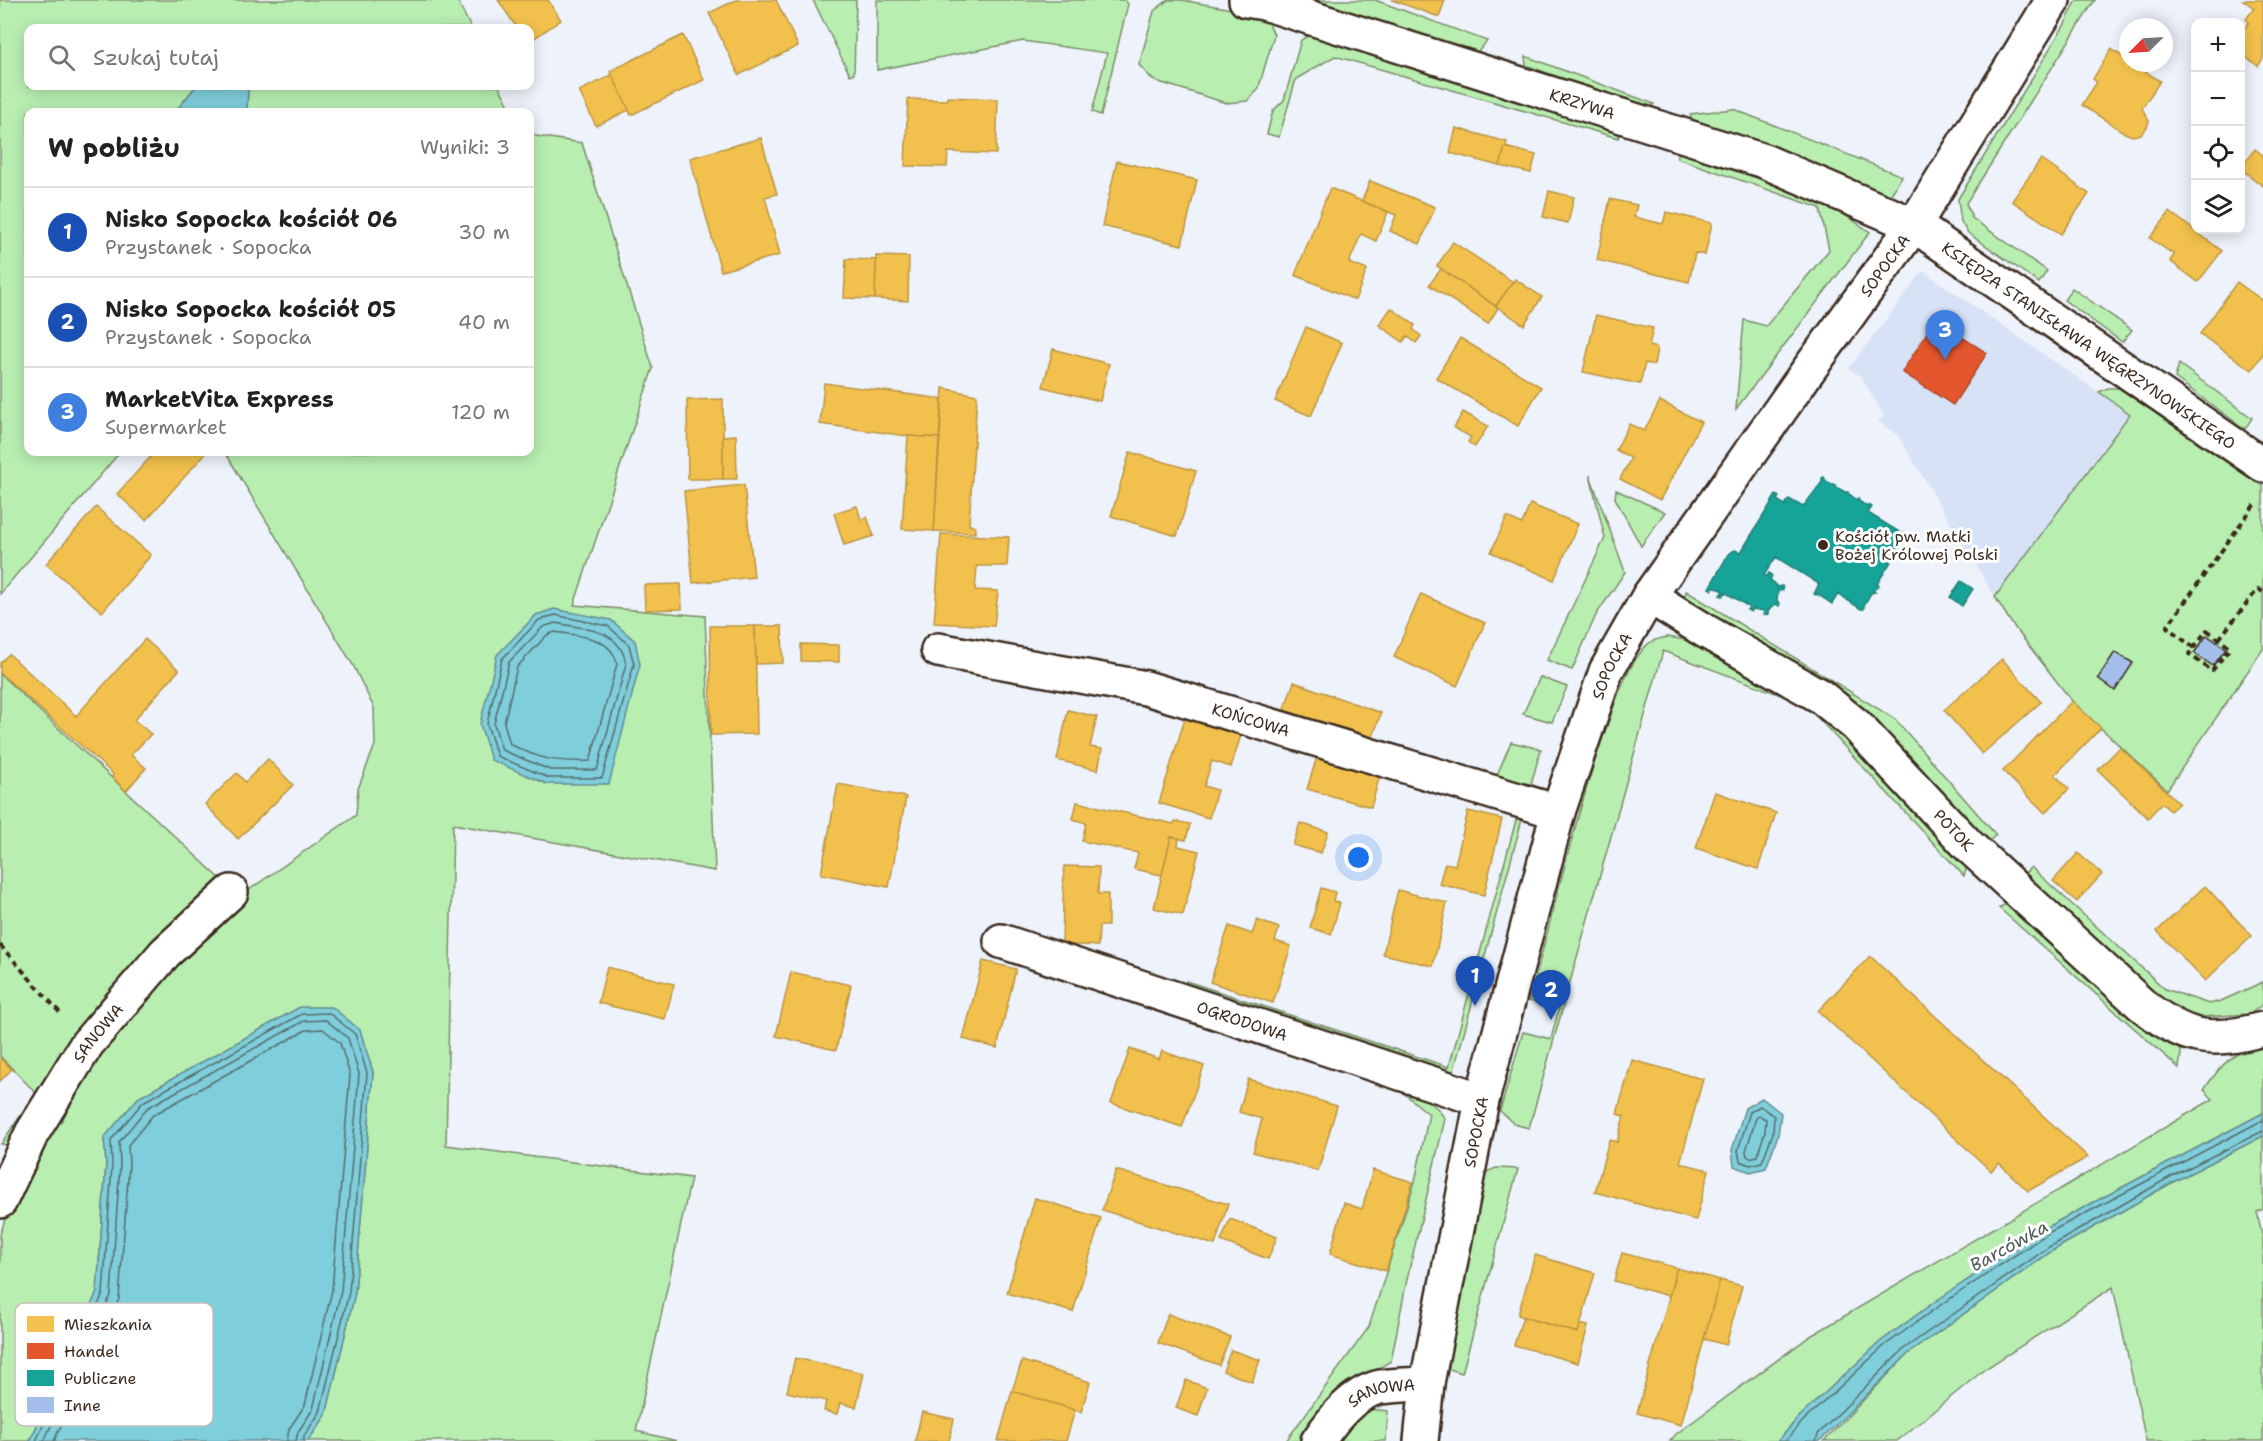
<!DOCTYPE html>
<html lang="pl">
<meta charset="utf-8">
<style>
:root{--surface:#fff;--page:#f2f2f2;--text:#202124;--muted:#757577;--line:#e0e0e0;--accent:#3b2a1e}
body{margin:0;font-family:"Shantell Sans",sans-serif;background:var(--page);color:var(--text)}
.controls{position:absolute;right:18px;top:18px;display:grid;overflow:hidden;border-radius:12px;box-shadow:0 3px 15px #0003}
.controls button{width:54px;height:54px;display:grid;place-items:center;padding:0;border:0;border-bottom:2px solid var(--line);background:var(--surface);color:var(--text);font:30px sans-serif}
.compass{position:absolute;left:2119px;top:18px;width:54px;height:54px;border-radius:50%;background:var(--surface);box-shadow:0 3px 15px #0003;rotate:246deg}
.you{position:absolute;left:1359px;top:858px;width:21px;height:21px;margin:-15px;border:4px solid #fff;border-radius:50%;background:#1a73e8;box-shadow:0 0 0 9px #1a73e833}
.badge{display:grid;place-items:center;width:39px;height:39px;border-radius:50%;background:var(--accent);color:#fff;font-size:20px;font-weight:700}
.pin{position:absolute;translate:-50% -50px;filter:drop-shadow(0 2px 3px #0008)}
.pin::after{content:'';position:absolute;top:32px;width:21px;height:18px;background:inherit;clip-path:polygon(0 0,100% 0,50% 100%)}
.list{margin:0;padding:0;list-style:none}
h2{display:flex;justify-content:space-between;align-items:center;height:78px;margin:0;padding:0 24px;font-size:26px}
h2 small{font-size:20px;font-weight:400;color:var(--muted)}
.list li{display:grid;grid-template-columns:39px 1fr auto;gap:18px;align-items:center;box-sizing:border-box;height:90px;padding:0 24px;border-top:2px solid var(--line)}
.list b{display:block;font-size:22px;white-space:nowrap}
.list p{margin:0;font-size:20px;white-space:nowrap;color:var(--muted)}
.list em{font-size:20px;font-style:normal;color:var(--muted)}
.icon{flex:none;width:33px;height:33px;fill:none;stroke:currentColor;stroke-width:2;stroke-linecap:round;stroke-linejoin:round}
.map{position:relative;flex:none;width:2263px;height:1441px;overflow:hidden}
.search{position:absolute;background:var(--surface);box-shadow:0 3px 15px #0003;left:24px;top:24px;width:510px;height:66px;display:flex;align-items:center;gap:15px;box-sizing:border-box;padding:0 21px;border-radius:12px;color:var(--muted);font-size:22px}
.panel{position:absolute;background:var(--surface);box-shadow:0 3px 15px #0003;left:24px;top:108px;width:510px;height:348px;border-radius:12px}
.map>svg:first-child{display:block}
.built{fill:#d7e2f6}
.green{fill:#b8efb1;stroke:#7a8c68;stroke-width:1.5}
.water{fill:#7fcedc;stroke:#648c90;stroke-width:1.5}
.homes{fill:#f2c14e;stroke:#bb9440;stroke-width:1.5}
.shops{fill:#e4572e;stroke:#b14a29;stroke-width:1.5}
.public{fill:#17a398;stroke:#227f73;stroke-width:1.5}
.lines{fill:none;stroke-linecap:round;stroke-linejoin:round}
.shore{stroke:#566c6a;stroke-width:1.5}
.building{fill:#a5beeb;stroke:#3b2a1e;stroke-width:1.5}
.minor-casing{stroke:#3b2a1e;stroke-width:38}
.path{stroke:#3b2a1e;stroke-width:4;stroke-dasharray:6 4.5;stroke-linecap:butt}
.minor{stroke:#fff;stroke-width:33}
.poi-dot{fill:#3b2a1e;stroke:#fff;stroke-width:2}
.labels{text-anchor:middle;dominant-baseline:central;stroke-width:6;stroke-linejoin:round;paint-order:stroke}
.street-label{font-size:16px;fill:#3b2a1e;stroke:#fff}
.poi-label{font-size:16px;fill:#3b2a1e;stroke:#fff;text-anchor:start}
.water-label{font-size:18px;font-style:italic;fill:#4f5b57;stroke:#fff}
.key{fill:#fff;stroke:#c4bfbc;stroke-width:1.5}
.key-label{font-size:16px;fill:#3b2a1e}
</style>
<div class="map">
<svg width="2263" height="1441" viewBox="0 0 2263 1441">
<rect width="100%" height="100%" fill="#edf2fb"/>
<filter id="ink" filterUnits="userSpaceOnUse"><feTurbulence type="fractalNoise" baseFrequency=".0167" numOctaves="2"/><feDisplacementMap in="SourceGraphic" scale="12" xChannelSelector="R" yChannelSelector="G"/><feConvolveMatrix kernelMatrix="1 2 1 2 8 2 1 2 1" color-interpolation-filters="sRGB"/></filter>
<g filter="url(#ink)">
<path class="built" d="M1923,271L2130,414L1995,597L1898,435L1878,422L1884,416L1861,377L1849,368Z"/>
<g class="green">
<path d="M0,0H457L471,28H28V86H196L175,112H28V452H120L0,594Z"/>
<path d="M813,0H856L854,74L850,75Z"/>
<path d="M877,0H1125L1128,4L1101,115L1092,112L1107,53L1023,41L877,70Z"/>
<path d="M1168,0H1181L1265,15L1274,35L1258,90L1247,101L1226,103L1153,80L1139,65L1154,11Z"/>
<path d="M1305,0H1375L1487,41L1476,54Z"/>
<path d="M2077,0H2095L1966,203L1972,218L2047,271L2039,283L1968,233L1961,222L1958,199L2065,24Z"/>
<path d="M1318,30L1622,129L1618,138L1335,56L1296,79L1279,137L1267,134L1273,111L1284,100L1301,40Z"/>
<path d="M1525,56L1654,104L1646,111L1526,65Z"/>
<path d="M248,86H499L512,112H247Z"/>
<path d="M1733,109L1902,176L1890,196L1785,157L1696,128L1690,114Z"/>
<path d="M530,131L536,136L582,143L653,368L574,605L705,616L715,871L453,824L446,1145L691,1178L636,1431L677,1441H308L326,1415L355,1293L373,1072L360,1030L300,1007L138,1098L104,1138L106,1164L97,1292L30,1441H0V1235L9,1207L59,1108L111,1028L236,899L356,815L358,789L375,745L374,708L353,665L225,452H530Z"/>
<path d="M1680,147L1826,202L1870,232L1736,409L1744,320L1766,326L1829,250L1820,208L1677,158Z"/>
<path d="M2072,288L2132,330L2122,342L2064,300Z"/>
<path d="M2179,364L2252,418L2245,429L2175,378Z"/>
<path d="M2108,388H2124L2263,486V649L2167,790L2072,701L2012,624L1995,597L2130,414L2099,392Z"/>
<path d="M1590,475L1625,572L1596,615L1572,670L1547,660L1605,538Z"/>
<path d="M1616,490L1665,512L1641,546L1615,498Z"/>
<path d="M1686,591L1895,719L1996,835L1987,843L1911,757L1859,706L1689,604L1685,599Z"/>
<path d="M1668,637L1691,641L1777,685L1820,713L1893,781L1968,863L1964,876L1805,704L1663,651L1529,1128L1514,1124L1500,1111L1523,1032L1551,1039L1559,1009L1529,1001C1553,914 1573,825 1602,740C1613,710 1623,673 1644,648C1650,640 1658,639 1668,637Z"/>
<path d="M0,674L225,883L118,982L81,1034L15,1146L1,1144L36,1093L0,1056Z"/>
<path d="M1540,677L1567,687L1552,722L1523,714Z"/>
<path d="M1511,742L1541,749L1531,784L1520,787L1494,782Z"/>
<path d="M1524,812L1453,1073L1185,987L1186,981L1449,1067L1518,813Z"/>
<path d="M2031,867L2165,989L2209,1004L2221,1001L2263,982V1004L2250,1014L2201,1017L2179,1011L2163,1000L2022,876Z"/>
<path d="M2008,903L2182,1046L2179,1068L1999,908Z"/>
<path d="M1265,1041L1420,1095L1438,1109L1445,1119L1407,1279L1391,1361L1371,1373L1353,1380L1339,1394L1303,1441H1286L1369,1327L1415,1181L1429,1114L1401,1091Z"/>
<path d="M2263,1045V1113L2047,1227L1933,1303L1880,1342L1798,1418L1778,1441H1670L1676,1434L1809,1337L2213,1099L2204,1090C2221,1064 2232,1052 2263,1045Z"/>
<path d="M2263,1136V1209L2257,1212L2263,1240V1441H2146L2113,1287L1985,1369L1897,1441H1824L1909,1353L2052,1251L2173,1182Z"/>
<path d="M1496,1168L1518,1169L1462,1373L1446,1368L1484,1173Z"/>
<path d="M1369,1409L1388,1411L1386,1441H1337L1358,1413Z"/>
</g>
<g class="water">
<path d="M196,86H248L247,112H175Z"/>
<path d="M554,609L611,620L635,641L640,664L609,784H547L491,760L480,724L497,655L536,615Z"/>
<path d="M300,1007H332L360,1030L373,1072L355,1293L326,1415L308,1441H30L97,1292L106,1164L104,1138L138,1098Z"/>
<path d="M1762,1098L1781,1113L1778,1135L1766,1168L1750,1172L1734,1166L1732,1150L1745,1108Z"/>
<path d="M2263,1113V1136L2173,1182L2052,1251L1909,1353L1820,1441H1778L1798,1418L1880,1342L1933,1303L2047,1227Z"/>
</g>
<g class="homes">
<path d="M498,0H548L561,20L530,41V28H517Z"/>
<path d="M736,0H776L798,46L739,75L709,13Z"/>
<path d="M1392,0H1445L1439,17Z"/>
<path d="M2243,0H2263V59L2258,66L2240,53V34L2249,22L2246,19L2254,8Z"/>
<path d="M683,35L704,80L631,115L610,71Z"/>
<path d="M2111,49L2128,60V63H2132L2160,81L2142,108L2149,121L2147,127L2141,134L2132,136L2125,133L2082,105L2097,82L2093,79Z"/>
<path d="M612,75L629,110L596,126L579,91Z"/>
<path d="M947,97L998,99L996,154L948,152L947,167L905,166L908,99L947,100Z"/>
<path d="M1456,128L1507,142L1500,166L1450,153Z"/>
<path d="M761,138L777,194L765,197L780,255L721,271L690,158Z"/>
<path d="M1505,147L1536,155L1531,173L1500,166Z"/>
<path d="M2255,149L2263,155V186L2240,168Z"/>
<path d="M2041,159L2089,194L2061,234L2012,201Z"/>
<path d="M1117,161L1197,180L1182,245L1102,226Z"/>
<path d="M1370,181L1435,207L1420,244L1390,231L1396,215L1362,201Z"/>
<path d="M1330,188L1388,212L1376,241L1361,234L1349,263L1367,270L1355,300L1295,275Z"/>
<path d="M1549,191L1574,197L1568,223L1543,217Z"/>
<path d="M1610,199L1637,205L1634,217L1663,224L1666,212L1712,223L1705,255L1695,253L1689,282L1597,260Z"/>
<path d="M2170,212L2222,251L2198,282L2170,261L2174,255L2150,238Z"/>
<path d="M1453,242L1513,282L1496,306L1437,266Z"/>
<path d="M876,256L909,257L908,301L875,299Z"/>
<path d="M846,259L876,260L875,299L844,298Z"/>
<path d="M1441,269L1498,308L1488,324L1429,285Z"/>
<path d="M1515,279L1542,297L1524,325L1496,306Z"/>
<path d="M2237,282L2263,301V354L2252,370L2200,334Z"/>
<path d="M1391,308L1415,325L1413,329L1421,336L1416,343L1407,336L1403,342L1379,325Z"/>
<path d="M1596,315L1653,328L1649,346L1657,348L1654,365L1645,363L1640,384L1583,372Z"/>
<path d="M1306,327L1342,343L1311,416L1275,401Z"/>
<path d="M1460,338L1541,387L1518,426L1436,378Z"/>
<path d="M1053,349L1109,364L1100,401L1043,387Z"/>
<path d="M824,383L942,399L939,438L908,436L820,424Z"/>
<path d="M943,388L977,395L969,525L975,526V533L934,531Z"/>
<path d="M723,399V479H688L687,400Z"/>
<path d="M1660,401L1701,422L1660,500L1620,479L1631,458L1616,450L1629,424L1644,431Z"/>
<path d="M1463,412L1488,426L1475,447L1468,442L1471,437L1454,428Z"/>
<path d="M736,435L737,479H723V436Z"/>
<path d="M908,436L939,438L934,531L902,529Z"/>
<path d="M155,452H202L205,454L146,520L117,494Z"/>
<path d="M1130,452L1196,471L1177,536L1111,516Z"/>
<path d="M744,485L754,577L693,583L684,491Z"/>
<path d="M1530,504L1578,524L1554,580L1491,552L1507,517L1522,524Z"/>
<path d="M857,506L861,520L867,517L874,536L844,545L834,513Z"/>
<path d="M96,507L151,555L102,612L46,564Z"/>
<path d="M941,534L1009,537L1007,566H977L975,590L998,591L994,626L934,623Z"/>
<path d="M681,584L682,609L645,610L644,585Z"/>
<path d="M1421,594L1485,623L1457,686L1394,657Z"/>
<path d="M710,626H755L757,734L711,735Z"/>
<path d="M755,626H782L783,663L756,664Z"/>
<path d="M145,639L179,670L134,720L151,734L131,755L146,768L126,791L112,777L113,774L0,673V663L9,654L76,716Z"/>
<path d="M801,644L839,645V662L801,661Z"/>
<path d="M2002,659L2041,702L1982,754L1944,710Z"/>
<path d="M1294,682L1381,713L1372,740L1284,710Z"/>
<path d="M2072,701L2101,728L2055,775L2069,789L2045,813L2003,771Z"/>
<path d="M1068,710L1097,717L1090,747L1102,749L1098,770L1057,760Z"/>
<path d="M1186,715L1242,732L1231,767L1212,761L1204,786L1217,790L1209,818L1159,803Z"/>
<path d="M2120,747L2179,803L2170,811L2162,803L2148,818L2098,770Z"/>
<path d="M1317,757L1380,775L1371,807L1307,789Z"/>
<path d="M268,759L293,785L238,839L205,804L237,773L245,782Z"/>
<path d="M838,784L906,797L889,887L821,874Z"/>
<path d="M1715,792L1776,813L1758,869L1696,848Z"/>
<path d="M1077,802L1174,824L1175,821L1190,824L1186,840L1171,837L1162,875L1134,869L1138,853L1082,841L1086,823L1073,819Z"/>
<path d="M1468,811L1502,819L1484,895L1439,884L1445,863L1455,865Z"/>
<path d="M1300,823L1328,832L1321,853L1293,845Z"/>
<path d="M1171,837L1179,838L1178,846L1199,851L1183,915L1154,908Z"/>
<path d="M2078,853L2102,874L2077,902L2053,881Z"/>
<path d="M1064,866L1099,867L1098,894H1108V926H1099L1098,946L1062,944Z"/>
<path d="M2205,886L2252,936L2205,981L2157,931Z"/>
<path d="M1321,888L1335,892L1333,901L1340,903L1331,934L1310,928Z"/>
<path d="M1398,890L1447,903L1433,966L1383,954Z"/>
<path d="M1257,920L1279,928L1275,941L1291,946L1273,1003L1210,982L1229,926L1252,934Z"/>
<path d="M1870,956L2088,1157L2028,1191L1999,1163L1991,1171L1818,1011Z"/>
<path d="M983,961L1016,969L997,1048L963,1039Z"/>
<path d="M607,967L674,984L665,1019L598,1003Z"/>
<path d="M791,972L851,985L836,1050L776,1036Z"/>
<path d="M1130,1049L1159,1059L1162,1051L1204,1066L1182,1127L1111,1103Z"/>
<path d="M0,1058L12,1069L0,1081Z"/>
<path d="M1632,1060L1703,1079L1680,1163L1709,1170L1696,1220L1595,1192L1609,1140L1617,1142L1624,1116L1617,1114Z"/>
<path d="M1248,1079L1337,1106L1318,1171L1253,1152L1262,1119L1239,1112Z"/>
<path d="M1116,1170L1228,1204L1215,1245L1102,1210Z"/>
<path d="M1373,1170L1413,1182L1386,1271L1330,1254L1344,1203L1362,1209Z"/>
<path d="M1035,1198L1101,1218L1073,1312L1007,1293Z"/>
<path d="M1230,1219L1277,1237L1268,1259L1221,1241Z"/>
<path d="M1622,1253L1677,1268L1669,1296L1614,1281Z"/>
<path d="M1535,1255L1595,1273L1578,1333L1518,1315Z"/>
<path d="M1677,1268L1720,1280L1681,1425L1637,1413Z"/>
<path d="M1720,1280L1742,1286L1726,1345L1704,1339Z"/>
<path d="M1168,1314L1230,1337L1219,1365L1158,1343Z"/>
<path d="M1523,1317L1578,1333L1580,1324L1588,1326L1578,1363L1514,1345Z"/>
<path d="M1231,1350L1260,1360L1252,1382L1223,1371Z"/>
<path d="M795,1358L864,1373L856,1407L840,1403L837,1414L824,1411L826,1401L787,1392Z"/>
<path d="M1022,1361L1090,1382L1081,1412L1012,1391Z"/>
<path d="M1186,1380L1207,1388L1198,1416L1176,1408Z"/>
<path d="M1012,1391L1075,1410L1066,1441H998Z"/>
<path d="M922,1412L954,1419L949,1441H915Z"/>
</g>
<path class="shops" d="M1935,320L1987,353L1953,405L1902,372Z"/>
<g class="public">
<path d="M1824,477L1826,481L1834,485V484L1836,485V487L1845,492H1848V493L1857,500L1858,498L1859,501L1868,507L1869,505L1872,507L1868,513L1904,535L1905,533L1908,537L1905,539L1877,584L1879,585L1873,591L1875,592L1871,593L1864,605V609H1861L1838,594L1832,604L1817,594L1816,595L1814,594L1819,584L1776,557L1764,575L1767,576L1769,573L1772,576L1770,579L1777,587L1782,586L1783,590L1778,591L1777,601L1780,603L1779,606L1776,604L1768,610L1769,614L1764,615V611L1753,609L1751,612L1747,610L1749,607L1725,592L1723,596L1720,595L1723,591L1714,586L1712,590L1709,588L1729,553L1735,550L1741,552L1776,495L1779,497L1777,500L1785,505L1789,499L1803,507L1822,482V478Z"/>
<path d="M1961,581L1973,589L1962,606L1950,597Z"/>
</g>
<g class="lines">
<g class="shore">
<path d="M555,615L608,626L629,645L634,664L602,778H549L497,756L487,724L502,659L539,620Z"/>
<path d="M555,623C585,629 620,628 626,664L597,770H550L502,750L494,724L509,662L543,627Z"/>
<path d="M555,632C578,636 612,636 617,664L590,761C556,762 540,760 510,744L504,723L517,667L547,635Z"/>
<path d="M1760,1106L1774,1116L1773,1133L1762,1162L1750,1165L1740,1161L1738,1150L1750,1112Z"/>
<path d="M1759,1116L1766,1119L1765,1132L1757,1156L1750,1158L1747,1156L1746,1151L1756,1118Z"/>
<path d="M36,1441L103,1294L112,1165L111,1140L143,1102L302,1014L329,1013L355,1034L367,1073L349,1292L320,1412L304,1436V1441"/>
<path d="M44,1441L111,1295L120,1165L119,1142L147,1108L304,1021L326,1020L348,1038L359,1074L341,1291L313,1409L298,1432L296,1441"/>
<path d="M54,1441L119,1299L129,1166L128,1145L153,1115L306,1030L323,1029L340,1043L350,1075L332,1290L305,1405L289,1429L287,1441"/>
<path d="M1786,1441L1802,1422L1884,1346L1936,1308L2050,1232L2263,1120"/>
<path d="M1816,1441L1818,1434L1905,1348L2049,1247L2170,1177L2263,1131"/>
</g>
</g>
<g class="building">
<path d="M2207,635L2226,649L2213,666L2194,653Z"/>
<path d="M2115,652L2133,663L2115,691L2098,678Z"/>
</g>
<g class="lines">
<defs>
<g id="minor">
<path id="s1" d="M1246,0L1264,3L1764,161L1914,225L2263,465"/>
<path id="s2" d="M1649,596L1707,632L1820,696L1856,725L1969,846L2141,1004C2185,1039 2209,1044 2263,1029"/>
<path id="s3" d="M938,650L1146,688L1558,812"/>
<path id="s4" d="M1001,941L1482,1100"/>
<path id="s5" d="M0,1201L32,1133L87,1044L165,953L231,892"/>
<path id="s6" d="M1318,1441C1333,1419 1353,1393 1380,1387C1395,1385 1412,1385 1427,1383"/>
<path id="s7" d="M1421,1441L1427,1383L1482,1100L1558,812L1606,671L1649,596L1807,372L1914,225L2053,0"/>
</g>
</defs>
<use href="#minor" class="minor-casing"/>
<g class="path">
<path d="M2207,630L2230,648L2212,671L2189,654Z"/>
<path d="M2219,639L2258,589L2263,592"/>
<path d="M2194,648L2167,627L2255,504"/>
<path d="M0,945L61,1014"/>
</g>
<use href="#minor" class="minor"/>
</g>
</g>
<circle class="poi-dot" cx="1823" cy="545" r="6"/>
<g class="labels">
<g class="street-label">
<text stroke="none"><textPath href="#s1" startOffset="352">KRZYWA</textPath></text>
<text stroke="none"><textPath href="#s7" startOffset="1286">SOPOCKA</textPath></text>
<text stroke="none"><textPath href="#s1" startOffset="918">KSIĘDZA STANISŁAWA WĘGRZYNOWSKIEGO</textPath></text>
<text stroke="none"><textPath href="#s7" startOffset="800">SOPOCKA</textPath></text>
<text stroke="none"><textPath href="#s3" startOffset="321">KOŃCOWA</textPath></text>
<text stroke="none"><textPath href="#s2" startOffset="388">POTOK</textPath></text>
<text stroke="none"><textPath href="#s4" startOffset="254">OGRODOWA</textPath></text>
<text stroke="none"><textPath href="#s5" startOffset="195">SANOWA</textPath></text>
<text stroke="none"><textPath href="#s7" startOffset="314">SOPOCKA</textPath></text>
<text stroke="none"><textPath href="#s6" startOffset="84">SANOWA</textPath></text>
</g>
<g class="poi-label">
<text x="1835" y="536">Kościół pw. Matki<tspan x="1835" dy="18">Bożej Królowej Polski</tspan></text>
</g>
<g class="water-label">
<text transform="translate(2009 1246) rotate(-29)">Barcówka</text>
</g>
</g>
<rect x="15" y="1303" width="198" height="123" rx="9" class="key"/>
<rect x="27" y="1316" width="27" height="16" fill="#f2c14e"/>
<rect x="27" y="1343" width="27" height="16" fill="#e4572e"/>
<rect x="27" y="1370" width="27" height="16" fill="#17a398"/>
<rect x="27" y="1397" width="27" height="16" fill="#a5beeb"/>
<g class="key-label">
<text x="64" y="1330">Mieszkania</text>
<text x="64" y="1357">Handel</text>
<text x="64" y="1384">Publiczne</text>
<text x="64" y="1411">Inne</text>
</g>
</svg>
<div class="controls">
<button>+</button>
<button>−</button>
<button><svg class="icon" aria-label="locate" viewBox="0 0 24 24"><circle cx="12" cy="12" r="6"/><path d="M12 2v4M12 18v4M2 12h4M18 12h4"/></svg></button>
<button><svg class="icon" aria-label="layers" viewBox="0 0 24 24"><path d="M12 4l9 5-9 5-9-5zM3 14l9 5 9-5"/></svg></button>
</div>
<svg class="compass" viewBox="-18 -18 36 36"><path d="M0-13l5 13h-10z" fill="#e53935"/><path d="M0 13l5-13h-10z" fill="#757577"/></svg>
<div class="you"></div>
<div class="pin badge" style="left:1475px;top:1006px;background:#1a4fb4">1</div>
<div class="pin badge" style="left:1551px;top:1020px;background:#1a4fb4">2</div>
<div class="pin badge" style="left:1945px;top:360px;background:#3f7fe0">3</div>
<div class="search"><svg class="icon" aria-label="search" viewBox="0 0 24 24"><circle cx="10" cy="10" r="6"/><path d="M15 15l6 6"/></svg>Szukaj tutaj</div>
<section class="panel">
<h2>W pobliżu<small>Wyniki: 3</small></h2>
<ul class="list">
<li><span class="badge" style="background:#1a4fb4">1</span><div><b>Nisko Sopocka kościół 06</b><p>Przystanek · Sopocka</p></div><em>30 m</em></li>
<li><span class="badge" style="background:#1a4fb4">2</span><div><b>Nisko Sopocka kościół 05</b><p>Przystanek · Sopocka</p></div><em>40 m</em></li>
<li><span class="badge" style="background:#3f7fe0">3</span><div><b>MarketVita Express</b><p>Supermarket</p></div><em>120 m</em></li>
</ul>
</section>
</div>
